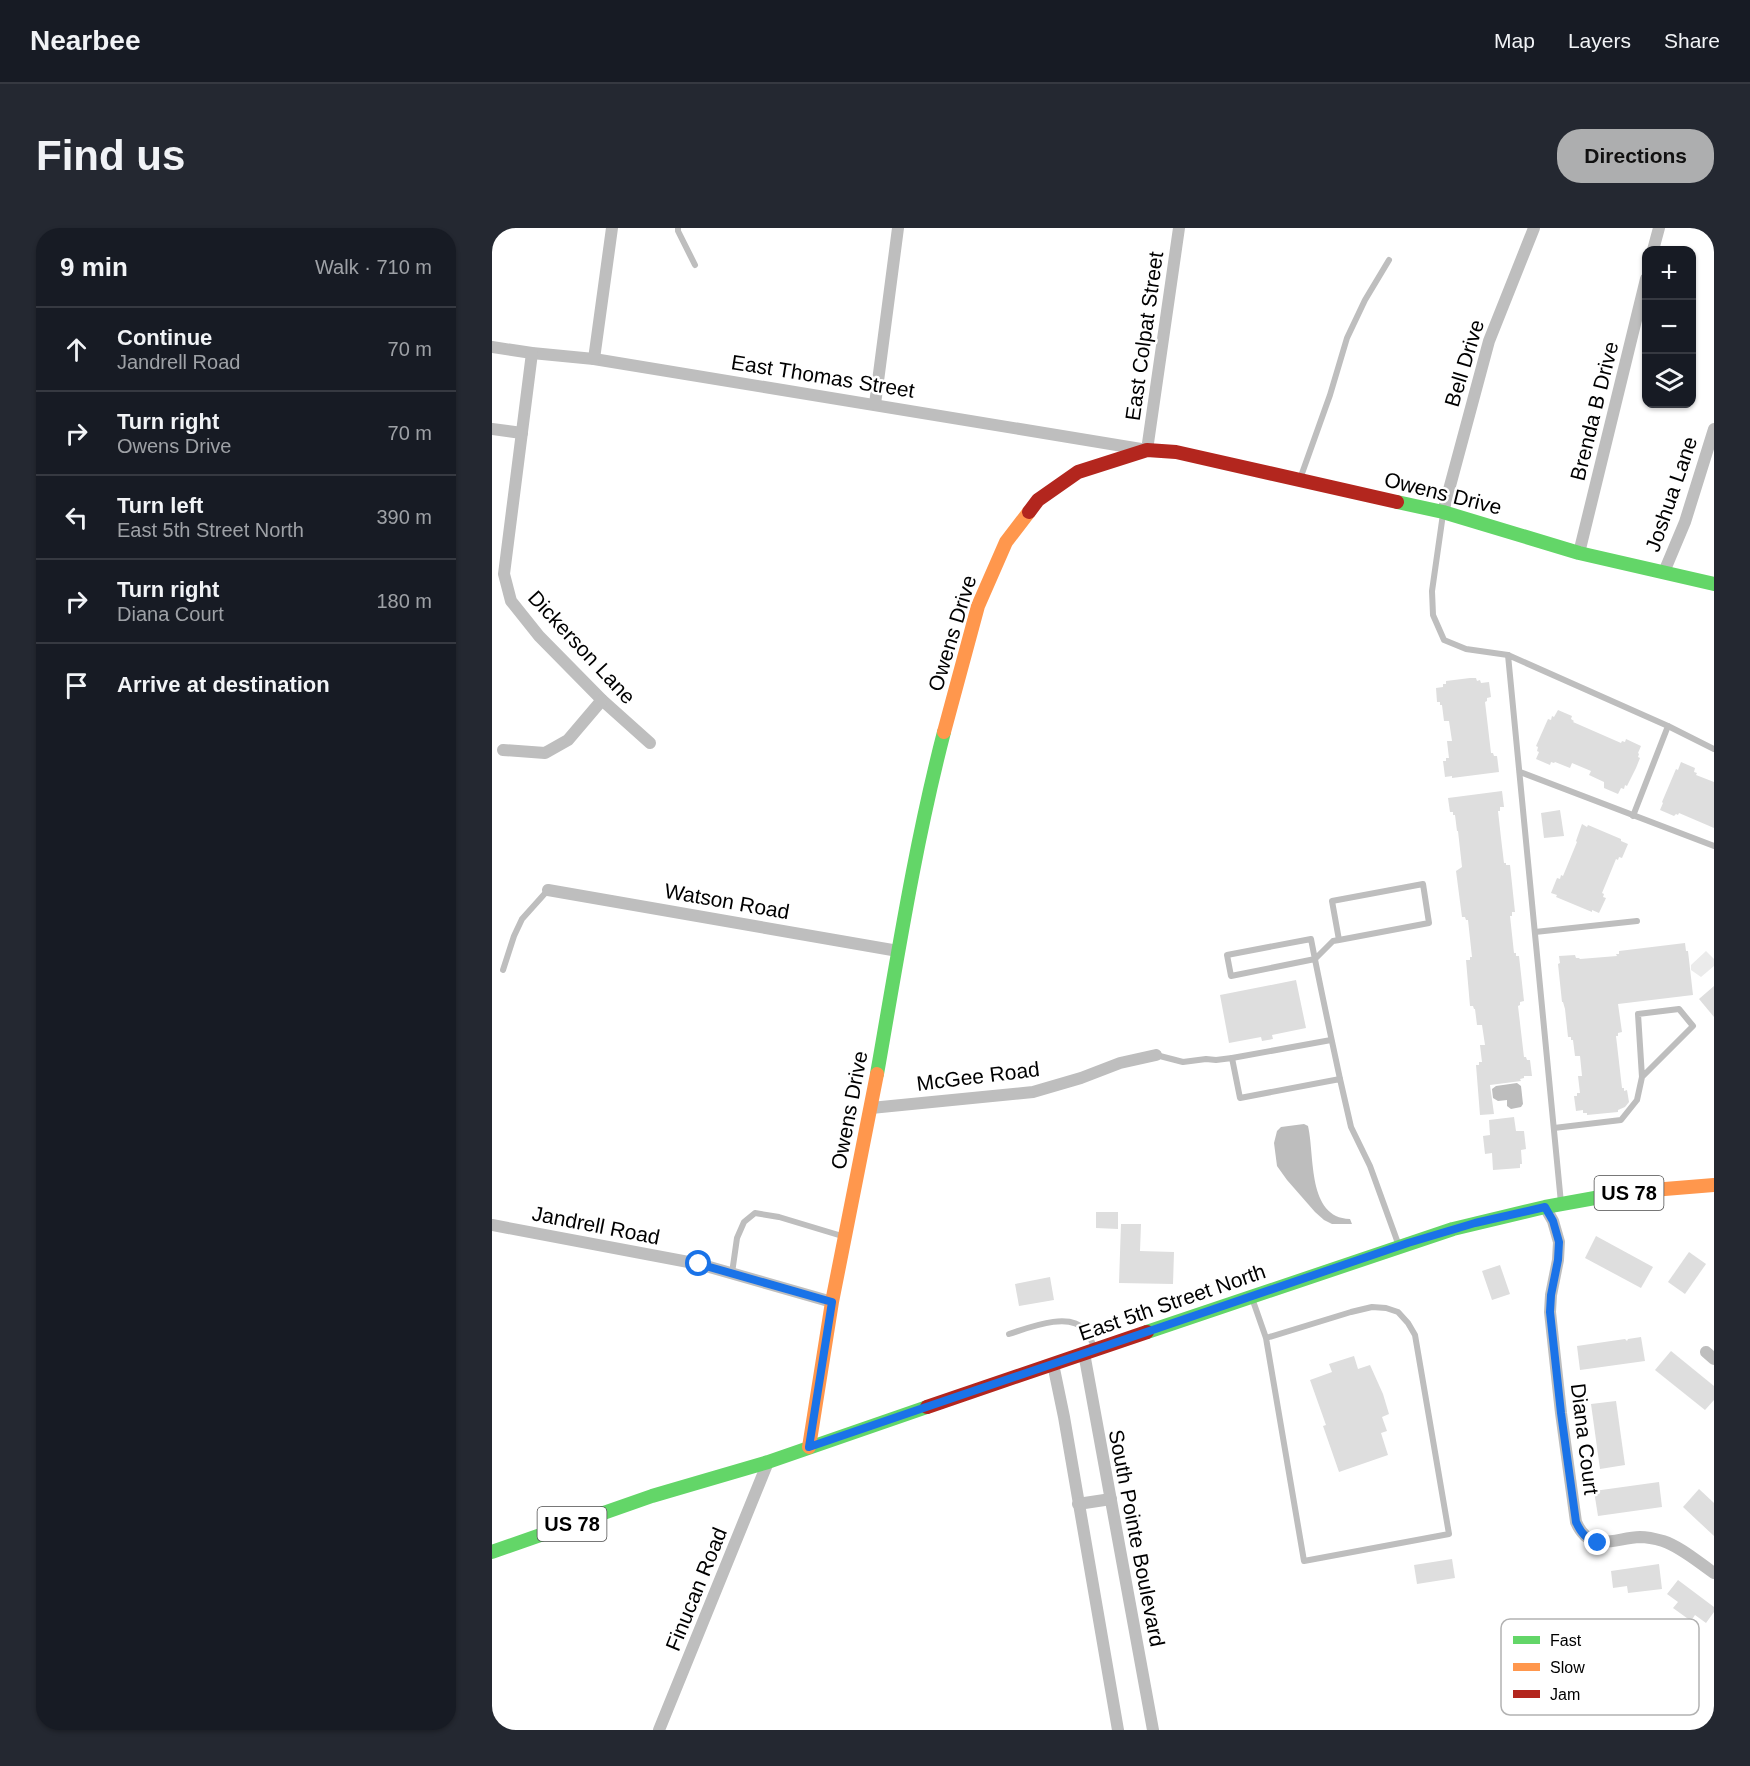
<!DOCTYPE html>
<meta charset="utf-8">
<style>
:root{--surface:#171b24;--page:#242831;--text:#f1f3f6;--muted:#9ea1a6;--line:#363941;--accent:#adaeaf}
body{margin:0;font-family:Helvetica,sans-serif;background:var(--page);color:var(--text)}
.controls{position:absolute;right:18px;top:18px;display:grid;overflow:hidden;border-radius:12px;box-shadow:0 2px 4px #0004}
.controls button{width:54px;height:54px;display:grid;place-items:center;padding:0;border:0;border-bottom:2px solid var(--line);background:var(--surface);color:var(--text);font:30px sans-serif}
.stop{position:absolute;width:18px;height:18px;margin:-14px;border:4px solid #1a73e8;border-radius:50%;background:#fff}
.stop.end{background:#1a73e8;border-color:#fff;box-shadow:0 2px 6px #0008}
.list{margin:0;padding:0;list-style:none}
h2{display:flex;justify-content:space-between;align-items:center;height:78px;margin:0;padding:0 24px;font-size:26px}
h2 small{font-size:20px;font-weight:400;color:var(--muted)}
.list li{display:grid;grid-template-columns:39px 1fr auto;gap:18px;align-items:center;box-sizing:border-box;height:84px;padding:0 24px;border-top:2px solid var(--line)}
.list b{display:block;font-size:22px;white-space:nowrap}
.list p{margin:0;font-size:20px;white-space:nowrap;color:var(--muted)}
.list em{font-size:20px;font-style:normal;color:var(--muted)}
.icon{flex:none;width:33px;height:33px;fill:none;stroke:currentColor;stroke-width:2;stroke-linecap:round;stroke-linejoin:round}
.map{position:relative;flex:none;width:1222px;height:1502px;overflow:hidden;border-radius:24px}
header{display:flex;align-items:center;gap:36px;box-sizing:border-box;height:84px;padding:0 30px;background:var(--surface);border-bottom:2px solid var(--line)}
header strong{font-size:28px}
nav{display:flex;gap:33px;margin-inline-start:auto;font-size:21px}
.intro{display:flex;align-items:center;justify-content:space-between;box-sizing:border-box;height:144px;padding:0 36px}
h1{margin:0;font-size:42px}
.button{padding:15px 27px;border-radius:24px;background:var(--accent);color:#111;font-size:21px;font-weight:700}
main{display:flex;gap:36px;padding:0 36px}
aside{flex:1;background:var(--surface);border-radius:24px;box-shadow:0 2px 4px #0004}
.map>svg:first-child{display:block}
.green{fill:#ebebeb}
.water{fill:#bdbdbd}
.building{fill:#dedede}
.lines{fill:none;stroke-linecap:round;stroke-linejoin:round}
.lane{stroke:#bebebe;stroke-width:6}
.street{stroke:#bebebe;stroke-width:12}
.fast{stroke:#63d668;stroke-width:14}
.slow{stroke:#ff974d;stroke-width:14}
.jam{stroke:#b3261e;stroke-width:14}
.route{stroke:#1a73e8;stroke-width:8}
.labels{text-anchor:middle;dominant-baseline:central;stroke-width:5;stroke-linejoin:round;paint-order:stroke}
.shield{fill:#fff;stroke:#4c4c4c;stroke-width:1.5}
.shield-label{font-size:20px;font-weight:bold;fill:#000}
.street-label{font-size:21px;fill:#000;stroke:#fff}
.key{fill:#fff;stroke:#b2b2b2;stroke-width:1.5}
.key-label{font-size:16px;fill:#000}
</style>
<header>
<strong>Nearbee</strong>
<nav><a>Map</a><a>Layers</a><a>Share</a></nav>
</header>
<div class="intro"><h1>Find us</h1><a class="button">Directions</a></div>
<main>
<aside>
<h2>9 min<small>Walk · 710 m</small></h2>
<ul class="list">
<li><svg class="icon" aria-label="ahead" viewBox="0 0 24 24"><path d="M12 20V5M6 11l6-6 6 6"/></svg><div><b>Continue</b><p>Jandrell Road</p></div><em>70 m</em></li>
<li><svg class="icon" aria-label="right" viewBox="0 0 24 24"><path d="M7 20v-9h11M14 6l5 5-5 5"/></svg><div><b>Turn right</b><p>Owens Drive</p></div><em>70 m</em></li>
<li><svg class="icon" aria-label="left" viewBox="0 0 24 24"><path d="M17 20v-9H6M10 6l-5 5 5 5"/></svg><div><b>Turn left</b><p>East 5th Street North</p></div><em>390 m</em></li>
<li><svg class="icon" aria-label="right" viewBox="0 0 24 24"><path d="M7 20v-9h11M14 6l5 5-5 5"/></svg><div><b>Turn right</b><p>Diana Court</p></div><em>180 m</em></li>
<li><svg class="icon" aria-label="arrive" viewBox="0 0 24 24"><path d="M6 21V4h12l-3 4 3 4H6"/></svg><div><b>Arrive at destination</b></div></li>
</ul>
</aside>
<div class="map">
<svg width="1222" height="1502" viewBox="0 0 1222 1502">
<rect width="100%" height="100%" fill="#fff"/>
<path class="green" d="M1214,723L1222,731V738L1209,749L1199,742V737Z"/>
<g class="water">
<path d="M1025,855L1029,858L1031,876L1029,879L1019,881L1015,878V872L1006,873L1001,870L1000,861L1004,858Z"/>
<path d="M812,896L816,898C823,928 815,990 858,991L860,996H840L832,992L823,984L795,952L785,938L782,915L785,903L789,899Z"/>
</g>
<g class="building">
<path d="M978,450H984L985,453L988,452L989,455L997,454L999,469L995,470V473L993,474L999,525H1001L1002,528H1005L1007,544L960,550V548L953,549L951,533H954V530H957L955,513H960L957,493H952L950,477H948V474H945L944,460L951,459V456H954V453Z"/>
<path d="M1066,482L1080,488L1079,491L1082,493L1081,494L1129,515L1130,513L1133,514L1134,511L1149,518L1146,525L1147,526L1146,529L1148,530L1144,540L1135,558L1133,557L1132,561L1129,560L1126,566L1112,560V554L1097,547L1099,543L1080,535L1078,540L1063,534L1062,535L1059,534L1058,537L1044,531L1047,524L1045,523L1046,519L1044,518L1056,491L1059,492L1060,488L1062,489Z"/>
<path d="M1189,534L1203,540L1202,544L1205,545L1204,547L1222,554V600L1187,585L1186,587L1184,586L1182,588L1168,582L1171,575L1170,574L1184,541L1186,542Z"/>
<path d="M1010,563L1012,579H1008V583H1006L1009,610L1012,635H1014V637H1018L1023,684H1020V688H1018L1022,725H1024V728H1027L1032,773L1028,774V777L1026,778L1032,829H1034L1035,832H1038L1040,848H1032V850L1028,851L1029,853L998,857L1002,886L988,887L984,837H987V834H990L988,817H993L990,797H985L983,781H982L981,778H978L974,732H978V729H980L976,692H974L973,689H970L964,643L970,639L966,603H965L963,587H961V584H958L956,570Z"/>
<path d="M1068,582L1072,608L1052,610L1049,585Z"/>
<path d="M1090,596L1095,599L1096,597L1129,611V613L1136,616L1130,630L1127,629L1126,632L1124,631L1110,665L1112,666L1111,669L1114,670L1107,685L1100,682V684L1064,669L1065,667L1059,665L1065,650L1068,651L1069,647L1071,648L1085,614L1084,613Z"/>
<path d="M1193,715L1194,723H1196L1201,767L1126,776L1130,804L1126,805V808H1124L1130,860H1132V863L1135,862L1137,874L1133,879L1126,882V884L1095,887V885H1091V882L1084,883L1082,868H1085V865H1088L1086,848H1090L1088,828H1083L1081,812H1079V809H1076L1073,781L1071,774H1070L1066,736L1068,735L1067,728L1083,727L1084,730H1087L1088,731L1125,728L1124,726H1127V723Z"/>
<path d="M804,752L814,800L780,807L781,811L770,813L769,809L737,815L728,767Z"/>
<path d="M1222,758V789L1207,771Z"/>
<path d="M1022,889L1024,903H1032L1034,921L1029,922L1030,936H1028V940L1001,942L1000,925L993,926L991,908L998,907L997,892Z"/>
<path d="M604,984H626V1001L604,1000Z"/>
<path d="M629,996H649L648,1023L682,1024L681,1056L627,1055Z"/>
<path d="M1104,1008L1161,1039L1149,1060L1093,1030Z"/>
<path d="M1197,1024L1214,1036L1193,1066L1176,1054Z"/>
<path d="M1008,1037L1018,1066L1000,1072L990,1043Z"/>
<path d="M558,1049L562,1072L527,1078L523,1056Z"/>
<path d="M1149,1109L1153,1133L1088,1142L1085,1118L1133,1111L1135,1113L1136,1111Z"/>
<path d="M1179,1123L1222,1158V1172L1213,1182L1163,1142Z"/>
<path d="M862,1128L866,1141L878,1137L891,1166L897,1186L890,1189L895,1203L889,1205L896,1227L847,1244L831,1198L834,1197L818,1152L840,1144L837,1136Z"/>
<path d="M1124,1173L1133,1237L1108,1241L1099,1176Z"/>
<path d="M1167,1254L1170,1279L1106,1288L1102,1263Z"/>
<path d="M1207,1261L1222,1275V1308L1191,1279Z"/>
<path d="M960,1331L963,1350L925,1356L922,1337Z"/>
<path d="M1167,1336L1170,1361L1136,1365L1135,1358L1121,1360L1119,1343Z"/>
<path d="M1186,1352L1222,1379V1384L1214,1395L1203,1387L1199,1393L1181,1380L1186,1374L1175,1366Z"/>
</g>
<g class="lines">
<g class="lane">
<path d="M186,0V3L203,37"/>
<path d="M808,251L838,167L855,110L873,72L897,32"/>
<path d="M951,286L940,363L941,387L952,412L974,421L1016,427"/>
<path d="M1028,544L1222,618"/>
<path d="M1141,588L1176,498"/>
<path d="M1043,704L1145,693"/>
<path d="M847,712L840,673L931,656L937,695L847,712L841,713L823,731L739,748L735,727L819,711C828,758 838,804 848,851"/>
<path d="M11,742L22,708L30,691L56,662"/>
<path d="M664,827L691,834L714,831L724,832L740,830L748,870L848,851L859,899L878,938L907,1018"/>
<path d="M740,830L839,812"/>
<path d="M1062,900L1129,892L1145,872L1150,849L1201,798L1187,781L1146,786L1150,849"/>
<path d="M1069,975L1016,427L1176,498L1222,521"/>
<path d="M240,1045L245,1010L252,994L263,985L287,989L350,1008"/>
<path d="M760,1070L774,1110L812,1333L957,1306L923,1107L916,1095L906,1084L894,1080L880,1079L859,1084L774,1110"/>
<path d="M517,1106C536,1100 577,1083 593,1102C597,1106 599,1113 602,1118"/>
</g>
<g class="street">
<path d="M1161,22L1167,0"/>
<path d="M0,119L40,125L102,131L655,222L687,0"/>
<path d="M40,125L12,346L19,373L47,408L110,472L158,515"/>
<path d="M102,131L120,0"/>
<path d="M383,176L406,0"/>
<path d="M0,201L30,205"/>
<path d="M951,284L997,113L1042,0"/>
<path d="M1087,325L1154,51"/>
<path d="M1172,344L1193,294L1222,201"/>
<path d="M11,522L53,525L76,512L110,472"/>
<path d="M56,662L406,723"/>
<path d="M379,880L541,864L589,850L628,835L664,827"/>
<path d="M1053,979L1061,993L1067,1014L1066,1032L1059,1067L1058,1084L1069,1185L1084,1294C1098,1326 1122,1310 1148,1309C1156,1309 1164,1311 1171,1313C1189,1319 1206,1334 1222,1345"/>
<path d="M0,997L207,1036L340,1074"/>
<path d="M1214,1124L1222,1131"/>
<path d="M592,1125L661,1502"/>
<path d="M561,1136L572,1189L626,1502"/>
<path d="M586,1276L619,1271"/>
<path d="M167,1502L276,1234"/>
</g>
<g class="fast">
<path d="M905,274L951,284L1087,325L1222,356"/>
<path d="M385,846C405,732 423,616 452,504"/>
<path d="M655,1104L961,1001L1053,979L1136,964"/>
<path d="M0,1324L160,1268L276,1234L435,1179"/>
</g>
<g class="slow">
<path d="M452,504L486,378L514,314L537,284"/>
<path d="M1136,964L1222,957"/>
<path d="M317,1219L340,1074L385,846"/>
</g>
<g class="jam">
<path d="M537,284L546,272L586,244L655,222L684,224L905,274"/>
<path d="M435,1179L655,1104"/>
</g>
</g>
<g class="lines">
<path class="route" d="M207,1036L340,1074L317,1219L916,1015L983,995L1053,979L1061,993L1067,1014L1066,1032L1059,1067L1058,1084L1069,1185L1084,1294C1089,1305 1094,1311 1106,1315"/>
</g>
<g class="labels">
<g class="shield">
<rect x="1102.5" y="948" width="69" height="34" rx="4.5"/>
<rect x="45.5" y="1279" width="69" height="34" rx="4.5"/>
</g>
<g class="shield-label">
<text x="1137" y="965">US 78</text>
<text x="80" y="1296">US 78</text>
</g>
<g class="street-label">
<text transform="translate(652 108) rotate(-82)">East Colpat Street</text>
<text transform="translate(972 135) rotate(-73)">Bell Drive</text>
<text transform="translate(331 148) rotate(9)">East Thomas Street</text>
<text transform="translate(1102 183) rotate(-76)">Brenda B Drive</text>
<text transform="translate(951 265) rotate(14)">Owens Drive</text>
<text transform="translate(1179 266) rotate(-71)">Joshua Lane</text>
<text transform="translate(460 405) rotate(-73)">Owens Drive</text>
<text transform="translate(90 419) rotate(47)">Dickerson Lane</text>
<text transform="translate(235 673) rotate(10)">Watson Road</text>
<text transform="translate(486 848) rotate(-7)">McGee Road</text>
<text transform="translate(357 882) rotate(-79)">Owens Drive</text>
<text transform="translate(104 997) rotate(11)">Jandrell Road</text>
<text transform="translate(680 1074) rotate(-19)">East 5th Street North</text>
<text transform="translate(1093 1211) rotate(83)">Diana Court</text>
<text transform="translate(645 1310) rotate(79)">South Pointe Boulevard</text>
<text transform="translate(204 1361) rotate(-68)">Finucan Road</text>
</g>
</g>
<rect x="1009" y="1391" width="198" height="96" rx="9" class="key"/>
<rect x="1021" y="1408" width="27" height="8" fill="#63d668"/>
<rect x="1021" y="1435" width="27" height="8" fill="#ff974d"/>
<rect x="1021" y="1462" width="27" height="8" fill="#b3261e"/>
<g class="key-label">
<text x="1058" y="1418">Fast</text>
<text x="1058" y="1445">Slow</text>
<text x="1058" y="1472">Jam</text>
</g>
</svg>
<div class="controls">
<button>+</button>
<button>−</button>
<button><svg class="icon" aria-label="layers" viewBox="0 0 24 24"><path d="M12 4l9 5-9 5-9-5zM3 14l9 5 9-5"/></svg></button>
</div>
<div class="stop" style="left:207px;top:1036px"></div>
<div class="stop end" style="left:1106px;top:1315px"></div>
</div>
</main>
